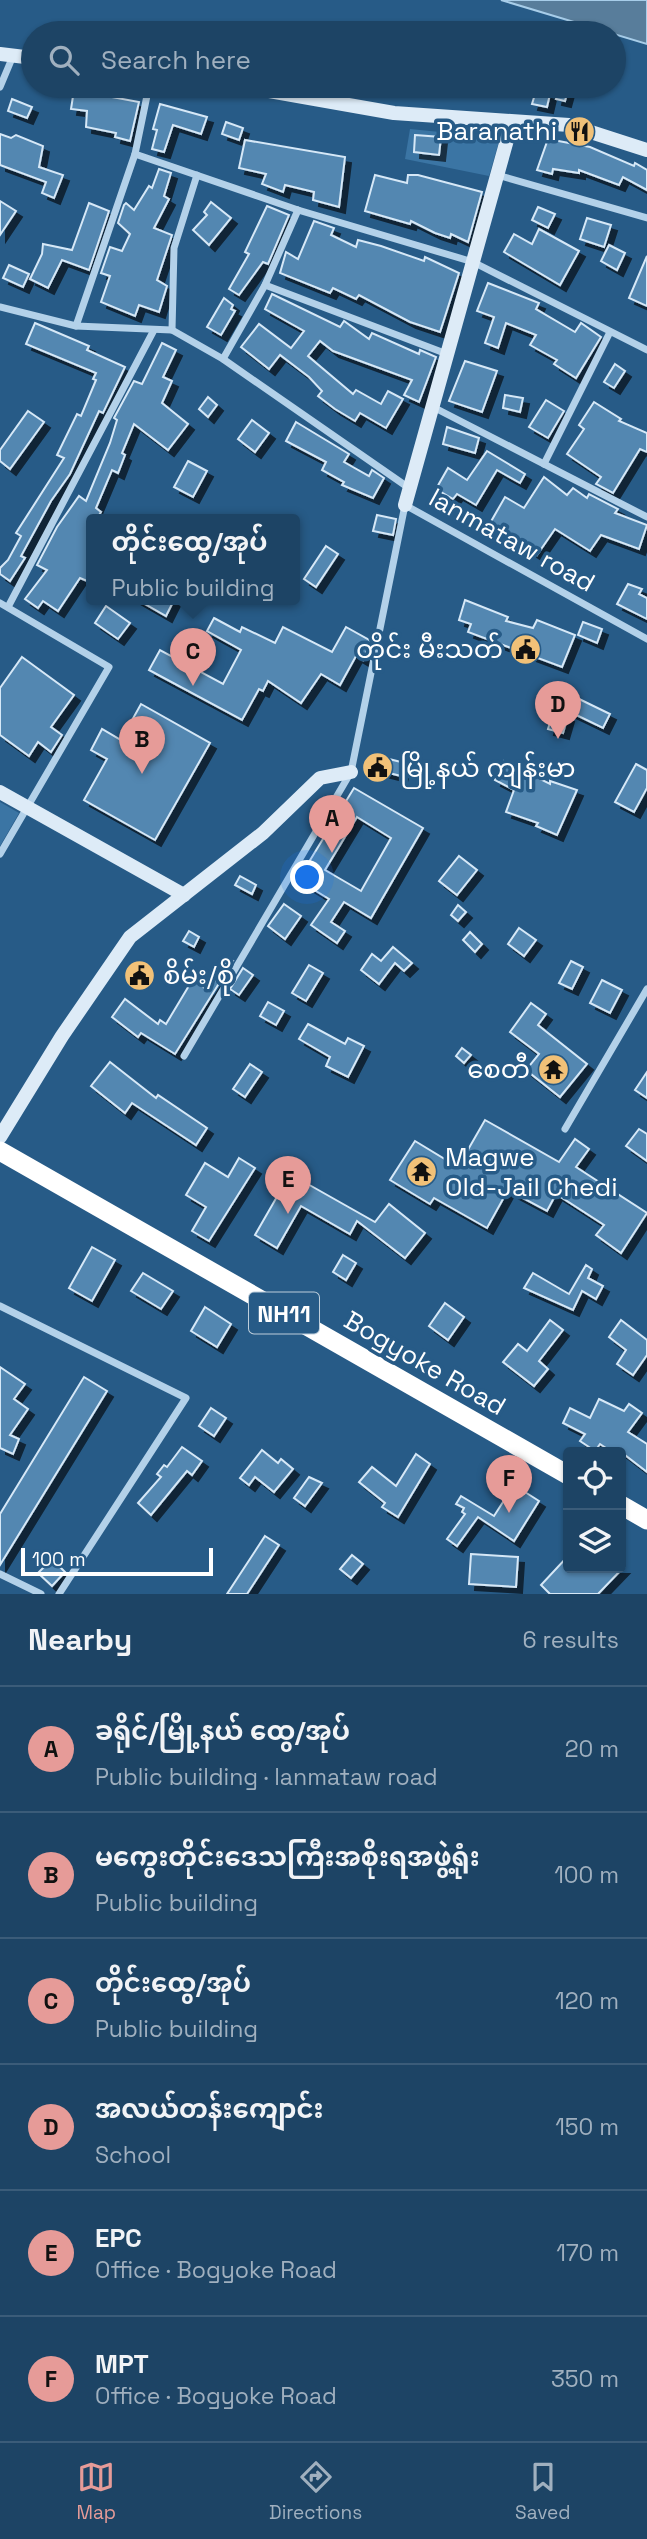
<!DOCTYPE html>
<meta charset="utf-8">
<style>
:root{--surface:#1d4465;--page:#254b6b;--text:#f1f3f6;--muted:#a0b0bf;--line:#3b5c79;--accent:#e69b98}
body{margin:0;font-family:"Space Grotesk","Noto Sans Myanmar",sans-serif;background:var(--page);color:var(--text)}
.controls{position:absolute;right:21px;bottom:21px;display:grid;overflow:hidden;border-radius:7px;box-shadow:0 2px 5px #0004}
.controls button{width:63px;height:63px;display:grid;place-items:center;padding:0;border:0;border-bottom:2px solid var(--line);background:var(--surface);color:var(--text);font:35px sans-serif}
.scale{position:absolute;left:21px;bottom:18px;width:192px;box-sizing:border-box;padding-left:7px;border:4px solid #fff;border-top:0;font-size:19px;line-height:24px;white-space:nowrap;color:#fff;-webkit-text-stroke:5px #275b87;paint-order:stroke}
.you{position:absolute;left:308px;top:878px;width:24px;height:24px;margin:-18px;border:5px solid #fff;border-radius:50%;background:#1a73e8;box-shadow:0 0 0 10px #1a73e833}
.badge{display:grid;place-items:center;width:46px;height:46px;border-radius:50%;background:var(--accent);color:#111;font-size:23px;font-weight:700}
.pin{position:absolute;translate:-50% -58px;filter:drop-shadow(0 2px 4px #0008)}
.pin::after{content:'';position:absolute;top:37px;width:24px;height:21px;background:inherit;clip-path:polygon(0 0,100% 0,50% 100%)}
.popup{position:absolute;left:86px;top:514px;width:214px;height:91px;box-sizing:border-box;display:grid;place-content:center;border-radius:7px;background:var(--surface);filter:drop-shadow(0 2px 5px #0005);font-size:23px;white-space:nowrap;color:var(--muted)}
.popup b{font-size:26px;color:var(--text)}
.popup::after{content:'';position:absolute;left:50%;top:100%;margin-left:-14px;border:14px solid transparent;border-top-color:var(--surface)}
.list{margin:0;padding:0;list-style:none}
h2{display:flex;justify-content:space-between;align-items:center;height:91px;margin:0;padding:0 28px;font-size:30px}
h2 small{font-size:23px;font-weight:400;color:var(--muted)}
.list li{display:grid;grid-template-columns:46px 1fr auto;gap:21px;align-items:center;box-sizing:border-box;height:126px;padding:0 28px;border-top:2px solid var(--line)}
.list b{display:block;font-size:26px;white-space:nowrap}
.list p{margin:0;font-size:23px;white-space:nowrap;color:var(--muted)}
.list em{font-size:23px;font-style:normal;color:var(--muted)}
.icon{flex:none;width:38px;height:38px;fill:none;stroke:currentColor;stroke-width:2;stroke-linecap:round;stroke-linejoin:round}
.map{position:relative;flex:none;width:647px;height:1594px;overflow:hidden}
.search{position:absolute;background:var(--surface);box-shadow:0 2px 5px #0004;left:21px;right:21px;top:21px;height:77px;display:flex;align-items:center;gap:18px;box-sizing:border-box;padding:0 24px;border-radius:38px;color:var(--muted);font-size:26px}
.sheet{height:847px;background:var(--surface)}
nav{display:flex;justify-content:space-around;align-items:center;box-sizing:border-box;height:98px;border-top:2px solid var(--line);background:var(--surface);font-size:19px;color:var(--muted)}
nav a{display:grid;justify-items:center;gap:4px}
nav .on{color:var(--accent)}
.map>svg:first-child{display:block}
.green{fill:#3b75a4}
.water{fill:#587d9b;stroke:#a7cde9;stroke-width:2}
.building{fill:#5387b1;stroke:#d6e8f7;stroke-width:2;fill-rule:evenodd;filter:url(#shadow)}
.lines{fill:none;stroke-linecap:round;stroke-linejoin:round}
.street{stroke:#b3d1e9;stroke-width:7}
.secondary{stroke:#ddebf7;stroke-width:14}
.highway{stroke:#fff;stroke-width:19}
.labels{text-anchor:middle;dominant-baseline:central;stroke-width:7;stroke-linejoin:round;paint-order:stroke}
.shield{fill:#275b87;stroke:#becedb;stroke-width:2}
.shield-label{font-size:24px;font-weight:bold;fill:#fff}
.poi-label{font-size:26px;fill:#fff;stroke:#275b87;text-anchor:end}
.street-label{font-size:26px;fill:#fff;stroke:#275b87}
</style>
<div class="map">
<svg width="647" height="1594" viewBox="0 0 647 1594">
<defs>
<filter id="shadow"><feDropShadow dx="6" dy="6" stdDeviation="0" flood-color="#0009"/></filter>
</defs>
<rect width="100%" height="100%" fill="#275b87"/>
<g class="green">
<path d="M410,129L500,138L489,176L405,159Z"/>
<path d="M0,802L19,813L0,846Z"/>
</g>
<path class="water" d="M501,0H647V44Z"/>
<g class="building">
<path d="M558,88L568,90L565,101L556,99Z"/>
<path d="M74,90L139,102L130,141L115,137L116,133L86,127L87,111L71,109Z"/>
<path d="M536,91L550,94L547,107L532,104Z"/>
<path d="M12,99L32,107L27,118L8,111Z"/>
<path d="M160,104L207,117L201,134L173,125L164,152L152,149L157,130L153,129Z"/>
<path d="M226,122L243,128L239,140L222,134Z"/>
<path d="M0,134L11,138L16,135L43,146L39,167L63,175L54,198L42,193L46,182L0,165Z"/>
<path d="M415,135L441,137L439,155L414,152Z"/>
<path d="M548,139L590,147L634,166L635,163L647,170V190L623,177L619,185L579,170V173L553,169L552,174L537,170Z"/>
<path d="M245,140L345,157L339,207L313,200L314,192L285,185L283,192L262,184L266,174L239,168Z"/>
<path d="M159,169L171,173L164,196L169,199L154,228L172,235L157,280L167,286L159,312L139,305L135,316L101,302L110,276L101,273L110,247L122,251L130,234L118,223L124,205L126,203L134,210L149,186L152,188Z"/>
<path d="M375,175L407,183L408,175H418L482,192L468,242L451,234L450,238L435,233L411,221L410,224L365,211Z"/>
<path d="M0,201L16,211L0,235Z"/>
<path d="M211,202L231,218L209,245L193,230L207,215L204,212Z"/>
<path d="M89,203L109,211L89,270L62,260L48,288L30,279L42,254L43,244L72,250Z"/>
<path d="M267,206L289,215L268,264L263,262L239,295L229,289L249,254L245,252Z"/>
<path d="M538,207L555,214L548,228L532,220Z"/>
<path d="M587,218L611,225L604,247L580,239Z"/>
<path d="M314,221L334,228L331,235L356,247L358,240L381,246L424,261L425,257L459,273L440,332L410,322L359,295L356,299L333,288L330,293L280,273L286,252L298,259Z"/>
<path d="M539,229L579,251L560,285L504,252L514,234L532,244Z"/>
<path d="M609,245L625,253L617,270L601,261Z"/>
<path d="M647,256V306L629,298Z"/>
<path d="M9,265L29,274L23,287L3,278Z"/>
<path d="M488,283L539,303L536,309L575,332L581,323L601,337L576,378L554,364L557,360L530,345L536,335L506,323L498,348L485,343L494,317L477,311Z"/>
<path d="M272,294L340,327L344,321L369,339L372,333L419,354L420,350L436,357L419,402L404,395L412,380L333,351L320,341L308,356L353,394L356,390L381,404L388,391L403,399L386,428L360,413L355,421L335,409L318,396L322,391L309,377L280,355L269,369L241,347L259,324L291,348L304,331L265,309Z"/>
<path d="M224,298L233,305L231,309L235,311L221,335L207,327Z"/>
<path d="M35,323L89,346L87,350L125,367L103,413L99,411L70,474L51,501L21,556L25,558L10,581L0,574V568L8,560L21,536L16,533L64,458L57,455L77,414L81,416L96,380L93,379L96,373L26,344Z"/>
<path d="M162,343L176,350L163,377L172,381L162,403L188,424L168,450L134,424L122,453L125,455L118,473L112,470L96,508L101,512L96,520H92V583L80,578L58,611L43,601L38,608L25,599L47,570L37,565L57,527L79,496L86,501L110,443L117,420L114,418L134,381L142,384Z"/>
<path d="M465,361L497,371L482,412L449,401Z"/>
<path d="M615,364L625,371L614,388L604,382Z"/>
<path d="M505,395L523,398L520,412L503,408Z"/>
<path d="M208,397L217,405L208,417L199,409Z"/>
<path d="M546,400L564,411L548,438L529,427Z"/>
<path d="M594,402L621,419L619,421L647,433V452L640,449L613,493L596,484L601,477L567,454L584,429L579,425Z"/>
<path d="M28,411L44,422L10,469L0,461V450Z"/>
<path d="M252,420L269,433L255,452L238,439Z"/>
<path d="M296,422L349,454L344,462L369,476L372,470L384,478L373,498L342,485L344,482L322,470L326,462L286,441Z"/>
<path d="M447,427L479,438L475,453L443,444Z"/>
<path d="M487,451L525,474L520,483L497,470L476,505L457,494L453,499L436,489L448,468L467,480Z"/>
<path d="M188,461L207,471L193,497L174,487Z"/>
<path d="M544,477L567,495L573,488L587,498L589,494L618,509L615,513L647,525L639,549L601,535L590,551L555,529L537,555L489,525L505,497L524,508Z"/>
<path d="M377,515L396,519L393,535L373,531Z"/>
<path d="M326,546L338,554L316,587L304,579Z"/>
<path d="M628,584L642,589L639,594L647,598V619L617,604Z"/>
<path d="M138,600H174L166,616Z"/>
<path d="M465,600L508,617L506,621L533,628L537,620L575,635L562,667L468,632L471,624L459,620Z"/>
<path d="M106,606L130,623L118,639L95,623Z"/>
<path d="M214,618L240,632L242,627L275,643L283,627L332,652L346,627L371,641L363,660L356,656L340,685L321,674L301,703L268,681L263,691L259,689L242,720L149,670L160,650L223,684L241,650L207,631Z"/>
<path d="M583,622L602,629L597,643L578,635Z"/>
<path d="M22,657L74,695L51,727L62,735L51,752L38,742L29,756L0,735V688Z"/>
<path d="M575,697L610,714L603,728L568,711Z"/>
<path d="M141,704L210,743L155,840L84,800L107,759L91,750L102,729L121,740Z"/>
<path d="M553,712L568,716L563,733L548,729Z"/>
<path d="M373,755L405,763L401,776L369,768Z"/>
<path d="M504,761L550,784V781L577,790L557,835L536,826L538,823L506,812L514,790L495,780Z"/>
<path d="M636,764L647,770V788L634,812L615,802Z"/>
<path d="M354,788L423,828L371,918L344,902L331,922L345,931L337,943L311,925L329,899L298,880ZM357,817L391,838L361,891L325,870Z"/>
<path d="M459,856L477,870L457,895L439,881Z"/>
<path d="M240,876L256,885L252,894L235,885Z"/>
<path d="M284,904L301,916L285,939L268,926Z"/>
<path d="M458,905L466,912L458,921L451,915Z"/>
<path d="M519,928L536,940L524,956L508,944Z"/>
<path d="M189,931L199,937L194,947L183,941Z"/>
<path d="M470,932L482,944L475,952L463,940Z"/>
<path d="M393,947L412,963L404,971L395,963L379,984L361,970L372,954L381,961Z"/>
<path d="M229,959L233,961L175,1054L141,1033L138,1037L112,1017L125,999L158,1024L160,1020L166,1024L193,979L208,991Z"/>
<path d="M571,961L583,967L572,989L559,983Z"/>
<path d="M309,965L323,973L306,1001L292,993Z"/>
<path d="M243,968L253,975L239,995L230,989Z"/>
<path d="M602,980L622,990L610,1013L590,1003Z"/>
<path d="M268,1002L284,1011L276,1025L260,1016Z"/>
<path d="M531,1003L546,1014L538,1025L587,1064L560,1097L526,1070L539,1054L510,1032Z"/>
<path d="M308,1024L345,1044L348,1038L364,1046L348,1077L326,1066L330,1057L299,1039Z"/>
<path d="M462,1048L471,1055L464,1063L456,1056Z"/>
<path d="M110,1062L156,1098L158,1095L207,1128L196,1145L132,1103L125,1113L91,1086Z"/>
<path d="M250,1064L262,1072L245,1097L233,1089Z"/>
<path d="M647,1072V1098L635,1090Z"/>
<path d="M485,1120L559,1162L575,1139L589,1149L576,1167L647,1213L621,1253L596,1235L604,1225L556,1194L547,1211L508,1190L487,1228L434,1198L430,1204L390,1180L415,1141L458,1167Z"/>
<path d="M639,1129L647,1134V1161L626,1146Z"/>
<path d="M239,1158L255,1168L209,1241L192,1231L206,1207L186,1195L205,1163L228,1177Z"/>
<path d="M290,1174L375,1222L389,1204L425,1233L405,1258L357,1221L350,1234L301,1206L277,1248L255,1235Z"/>
<path d="M92,1247L115,1260L92,1301L69,1288Z"/>
<path d="M343,1255L356,1263L346,1280L333,1272Z"/>
<path d="M586,1265L592,1269L588,1278L603,1286L596,1299L582,1291L573,1310L524,1288L533,1273L569,1294Z"/>
<path d="M143,1273L173,1291L161,1309L131,1291Z"/>
<path d="M445,1303L464,1317L448,1340L429,1326Z"/>
<path d="M205,1307L231,1324L217,1347L191,1331Z"/>
<path d="M550,1320L563,1330L539,1361L548,1369L534,1386L503,1362L518,1344L527,1351Z"/>
<path d="M621,1320L647,1340V1355L633,1375L617,1364L626,1350L609,1337Z"/>
<path d="M0,1367L25,1384L14,1399L28,1409L10,1435L19,1439L13,1454L0,1448Z"/>
<path d="M84,1377L107,1391L0,1565V1514Z"/>
<path d="M599,1399L624,1411L629,1404L642,1413L628,1432L647,1444V1472L621,1452H612L600,1444L595,1451L580,1441L585,1434L563,1423L570,1408L590,1418Z"/>
<path d="M211,1408L226,1418L214,1436L199,1426Z"/>
<path d="M182,1447L202,1461L192,1475L187,1471L151,1515L138,1503L161,1477L157,1474L164,1465L167,1467Z"/>
<path d="M262,1450L278,1463L281,1459L293,1469L274,1492L255,1477L249,1485L240,1478Z"/>
<path d="M416,1454L430,1464L398,1517L382,1507L385,1503L359,1482L372,1467L396,1486Z"/>
<path d="M309,1477L322,1483L305,1506L294,1498Z"/>
<path d="M514,1485L539,1501L514,1541L478,1517L457,1546L447,1539L465,1514L462,1512L464,1508L456,1504L461,1496L494,1516Z"/>
<path d="M265,1536L279,1545L247,1594H227Z"/>
<path d="M471,1554L518,1557L516,1587L469,1584Z"/>
<path d="M352,1555L363,1564L351,1578L340,1569Z"/>
<path d="M568,1556V1568H623L598,1594H550L541,1585Z"/>
<path d="M52,1559L65,1572L52,1586L38,1573Z"/>
</g>
<g class="lines">
<g class="street">
<path d="M0,87L13,56"/>
<path d="M135,154L298,210L473,262L647,350"/>
<path d="M497,175L647,218"/>
<path d="M265,285L447,354"/>
<path d="M0,307L76,326L172,330L223,359L409,488"/>
<path d="M76,326L135,154L149,86"/>
<path d="M172,330L174,248L197,175"/>
<path d="M223,359L265,285L298,210"/>
<path d="M433,407L647,517"/>
<path d="M544,464L610,332"/>
<path d="M0,603L109,667L0,854"/>
<path d="M8,607L154,330"/>
<path d="M184,1056L351,772L405,505L647,639"/>
<path d="M565,1129L647,989"/>
<path d="M0,1306L186,1398L59,1594"/>
<path d="M0,1574L41,1594"/>
</g>
<g class="secondary">
<path d="M0,54L33,58"/>
<path d="M241,86L394,113L569,125L647,150"/>
<path d="M405,505L512,122"/>
<path d="M0,792L184,895"/>
<path d="M0,1137L62,1036L130,937L263,833L320,778L351,772"/>
</g>
<g class="highway">
<path d="M0,1151L568,1475"/>
<path d="M621,1505L647,1520"/>
</g>
</g>
<defs>
<symbol id="restaurant-disc" viewBox="-11 -11 22 22"><circle r="9.5" fill="#f1c178" stroke="#275b87"/><path d="M-5-6h1v4h1v-4h1v4h1v-4h1v5L-1.5 .5V6h-2V.5L-5-1ZM5-6V6H3V1.5H1.5Q1.5-4 5-6Z" fill="#111"/></symbol>
<symbol id="civic-disc" viewBox="-11 -11 22 22"><circle r="9.5" fill="#f1c178" stroke="#275b87"/><path d="M-.6-6.5H3V-4.5H.6V-3L4-1V1h2V6H-6V1h2V-1L-.6-3ZM-1.2 2.5V6h2.4V2.5Z" fill="#111"/></symbol>
<symbol id="temple-disc" viewBox="-11 -11 22 22"><circle r="9.5" fill="#f1c178" stroke="#275b87"/><path d="M0-6L5-2H3V0L6.5 2.5H4V6H1.5V3h-3V6H-4V2.5H-6.5L-3 0V-2H-5Z" fill="#111"/></symbol>
</defs>
<g fill-rule="evenodd">
<use href="#restaurant-disc" x="562" y="114" width="35" height="35"/>
<use href="#civic-disc" x="508" y="632" width="35" height="35"/>
<use href="#civic-disc" x="360" y="750" width="35" height="35"/>
<use href="#civic-disc" x="122" y="958" width="35" height="35"/>
<use href="#temple-disc" x="536" y="1052" width="35" height="35"/>
<use href="#temple-disc" x="404" y="1154" width="35" height="35"/>
</g>
<g class="labels">
<rect class="shield" x="249" y="1292.5" width="70" height="41" rx="5"/>
<g class="shield-label">
<text x="284" y="1313">NH11</text>
</g>
<g class="poi-label">
<text x="557" y="131">Baranathi</text>
<text x="503" y="649">တိုင်း မီးသတ်</text>
<text x="400" y="768" text-anchor="start">မြို့နယ် ကျန်းမာ</text>
<text x="163" y="975" text-anchor="start">စိမ်း/စို</text>
<text x="530" y="1069">စေတီ</text>
<text x="445" y="1157" text-anchor="start">Magwe<tspan x="445" dy="30">Old-Jail Chedi</tspan></text>
</g>
<g class="street-label">
<text transform="translate(512 540) rotate(29)">lanmataw road</text>
<text transform="translate(425 1363) rotate(30)">Bogyoke Road</text>
</g>
</g>
</svg>
<div class="controls">
<button><svg class="icon" aria-label="locate" viewBox="0 0 24 24"><circle cx="12" cy="12" r="6"/><path d="M12 2v4M12 18v4M2 12h4M18 12h4"/></svg></button>
<button><svg class="icon" aria-label="layers" viewBox="0 0 24 24"><path d="M12 4l9 5-9 5-9-5zM3 14l9 5 9-5"/></svg></button>
</div>
<div class="scale">100 m</div>
<div class="you"></div>
<div class="pin badge" style="left:332px;top:853px">A</div>
<div class="pin badge" style="left:142px;top:774px">B</div>
<div class="pin badge" style="left:193px;top:686px">C</div>
<div class="popup"><b>တိုင်းထွေ/အုပ်</b>Public building</div>
<div class="pin badge" style="left:558px;top:739px">D</div>
<div class="pin badge" style="left:288px;top:1214px">E</div>
<div class="pin badge" style="left:509px;top:1513px">F</div>
<div class="search"><svg class="icon" aria-label="search" viewBox="0 0 24 24"><circle cx="10" cy="10" r="6"/><path d="M15 15l6 6"/></svg>Search here</div>
</div>
<section class="sheet">
<h2>Nearby<small>6 results</small></h2>
<ul class="list">
<li><span class="badge">A</span><div><b>ခရိုင်/မြို့နယ် ထွေ/အုပ်</b><p>Public building · lanmataw road</p></div><em>20 m</em></li>
<li><span class="badge">B</span><div><b>မကွေးတိုင်းဒေသကြီးအစိုးရအဖွဲ့ရုံး</b><p>Public building</p></div><em>100 m</em></li>
<li><span class="badge">C</span><div><b>တိုင်းထွေ/အုပ်</b><p>Public building</p></div><em>120 m</em></li>
<li><span class="badge">D</span><div><b>အလယ်တန်းကျောင်း</b><p>School</p></div><em>150 m</em></li>
<li><span class="badge">E</span><div><b>EPC</b><p>Office · Bogyoke Road</p></div><em>170 m</em></li>
<li><span class="badge">F</span><div><b>MPT</b><p>Office · Bogyoke Road</p></div><em>350 m</em></li>
</ul>
</section>
<nav>
<a class="on"><svg class="icon" aria-label="map" viewBox="0 0 24 24"><path d="M3 6l6-2 6 2 6-2v14l-6 2-6-2-6 2zM9 4v14M15 6v14"/></svg>Map</a>
<a><svg class="icon" aria-label="directions" viewBox="0 0 24 24"><path d="M12 3l9 9-9 9-9-9zM9 14v-3h6M13 9l2 2-2 2"/></svg>Directions</a>
<a><svg class="icon" aria-label="saved" viewBox="0 0 24 24"><path d="M7 4h10v16l-5-4-5 4z"/></svg>Saved</a>
</nav>
